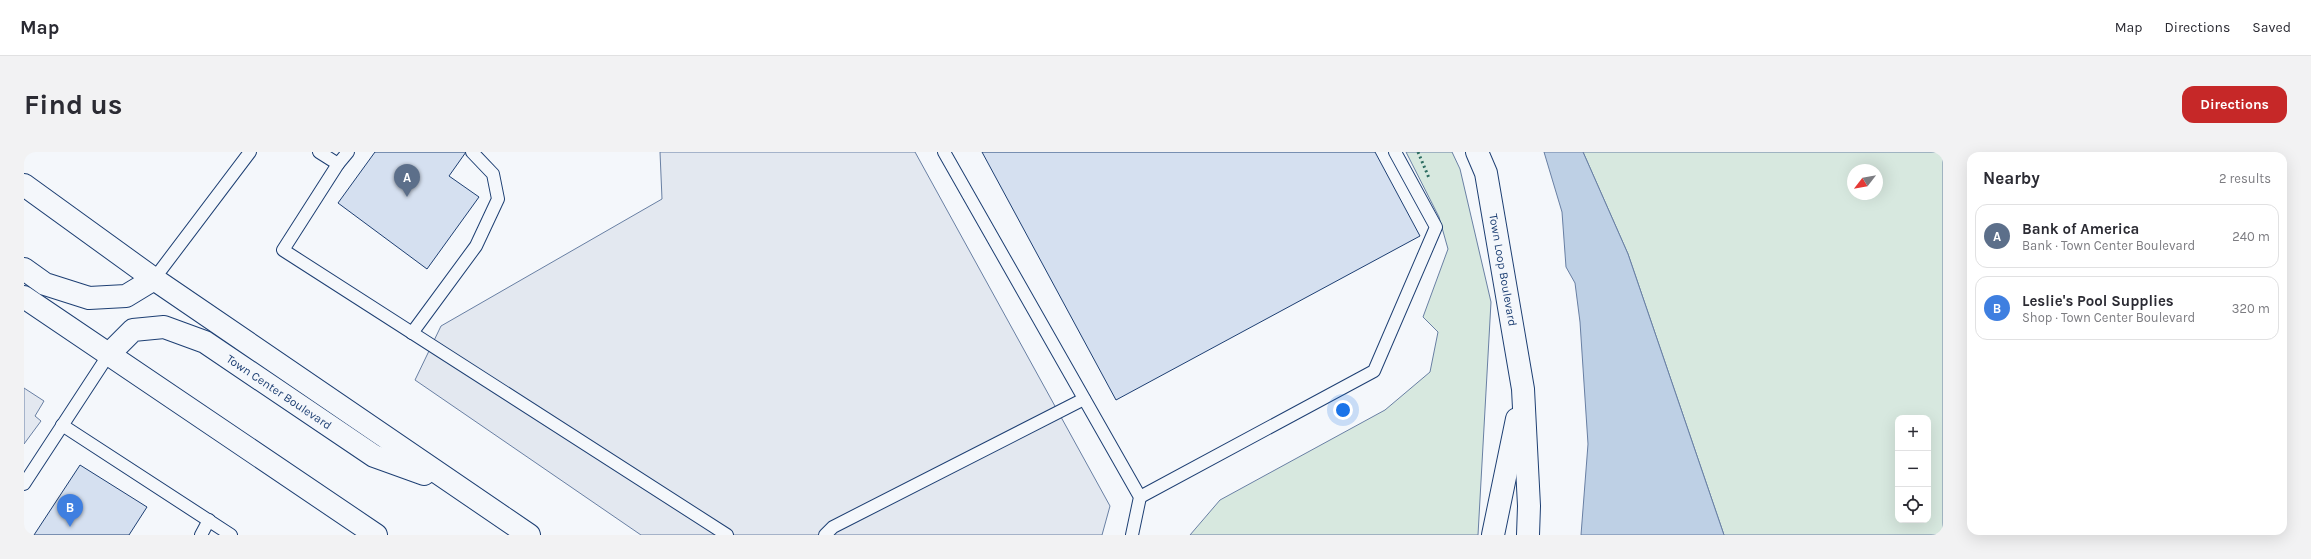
<!DOCTYPE html>
<meta charset="utf-8">
<style>
:root{--surface:#fff;--page:#f2f2f3;--text:#2b2b33;--muted:#7c7c81;--line:#e1e1e2;--accent:#c62828}
body{margin:0;font-family:Karla,sans-serif;background:var(--page);color:var(--text)}
.controls{position:absolute;right:12px;bottom:12px;display:grid;overflow:hidden;border-radius:8px;box-shadow:0 4px 16px #0002}
.controls button{width:36px;height:36px;display:grid;place-items:center;padding:0;border:0;border-bottom:1px solid var(--line);background:var(--surface);color:var(--text);font:20px sans-serif}
.compass{position:absolute;left:1823px;top:12px;width:36px;height:36px;border-radius:50%;background:var(--surface);box-shadow:0 4px 16px #0002;rotate:239deg}
.you{position:absolute;left:1319px;top:258px;width:14px;height:14px;margin:-10px;border:3px solid #fff;border-radius:50%;background:#1a73e8;box-shadow:0 0 0 6px #1a73e833}
.badge{display:grid;place-items:center;width:26px;height:26px;border-radius:50%;background:var(--accent);color:#fff;font-size:13px;font-weight:700}
.pin{position:absolute;translate:-50% -33px;filter:drop-shadow(0 1px 2px #0008)}
.pin::after{content:'';position:absolute;top:21px;width:14px;height:12px;background:inherit;clip-path:polygon(0 0,100% 0,50% 100%)}
.list{margin:0;padding:0;list-style:none}
h2{display:flex;justify-content:space-between;align-items:center;height:52px;margin:0;padding:0 16px;font-size:17px}
h2 small{font-size:13px;font-weight:400;color:var(--muted)}
.list li{display:grid;grid-template-columns:26px 1fr auto;gap:12px;align-items:center;box-sizing:border-box;height:64px;margin:0 8px 8px;padding:0 8px;border:1px solid var(--line);border-radius:12px}
.list b{display:block;font-size:15px;white-space:nowrap}
.list p{margin:0;font-size:13px;white-space:nowrap;color:var(--muted)}
.list em{font-size:13px;font-style:normal;color:var(--muted)}
.icon{flex:none;width:22px;height:22px;fill:none;stroke:currentColor;stroke-width:2;stroke-linecap:round;stroke-linejoin:round}
.map{position:relative;flex:none;width:1919px;height:383px;overflow:hidden;border-radius:12px}
header{display:flex;align-items:center;gap:24px;box-sizing:border-box;height:56px;padding:0 20px;background:var(--surface);border-bottom:1px solid var(--line)}
header strong{font-size:19px}
nav{display:flex;gap:22px;margin-inline-start:auto;font-size:14px}
.intro{display:flex;align-items:center;justify-content:space-between;box-sizing:border-box;height:96px;padding:0 24px}
h1{margin:0;font-size:28px}
.button{padding:10px 18px;border-radius:12px;background:var(--accent);color:#fff;font-size:14px;font-weight:700}
main{display:flex;gap:24px;padding:0 24px}
aside{flex:1;background:var(--surface);border-radius:12px;box-shadow:0 4px 16px #0002}
.map>svg:first-child{display:block}
.green{fill:#d7e8df;stroke:#687fa3;fill-rule:evenodd}
.parking{fill:#e3e8f0;stroke:#687fa3}
.water{fill:#bed0e5;stroke:#687fa3}
.building{fill:#d5e0f0;stroke:#1d3f73}
.lines{fill:none;stroke-linecap:round;stroke-linejoin:round}
.lane-casing{stroke:#1d3f73;stroke-width:14}
.secondary-casing{stroke:#1d3f73;stroke-width:24}
.lane{stroke:#f4f7fb;stroke-width:12}
.secondary{stroke:#f4f7fb;stroke-width:22}
.hedge{stroke:#2c6c60;stroke-width:3;stroke-dasharray:2 3;stroke-linecap:butt}
.labels{text-anchor:middle;dominant-baseline:central;stroke-width:3;stroke-linejoin:round;paint-order:stroke}
.street-label{font-size:12px;fill:#1d3f73;stroke:#f4f7fb}
</style>
<header>
<strong>Map</strong>
<nav><a>Map</a><a>Directions</a><a>Saved</a></nav>
</header>
<div class="intro"><h1>Find us</h1><a class="button">Directions</a></div>
<main>
<div class="map">
<svg width="1919" height="383" viewBox="0 0 1919 383">
<rect width="100%" height="100%" fill="#f4f7fb"/>
<g class="green">
<path d="M1382,0H1428L1436,17L1467,150L1454,383H1166L1196,348L1361,258L1406,220L1414,180L1399,165L1424,97L1415,65Z"/>
<path d="M1559,0H1919V383H1700L1604,102ZM1829,18H1853V42H1829ZM1874,266H1904V368H1874Z"/>
</g>
<g class="parking">
<path d="M636,0H891L1086,354L1078,383H617L391,228L417,174L638,47Z"/>
<path d="M0,236L20,249L11,264L17,269L0,292Z"/>
</g>
<path class="water" d="M1520,0H1559L1604,102L1700,383H1557L1564,292L1556,170L1551,131L1542,115L1538,60Z"/>
<g class="building">
<path d="M351,0H442L425,24L455,45L403,117L314,51Z"/>
<path d="M958,0H1351L1396,84L1092,248Z"/>
<path d="M56,313L123,355L105,383H10Z"/>
</g>
<g class="lines">
<defs>
<g id="lane">
<path d="M295,0L314,12L259,98L703,383"/>
<path d="M920,0L1116,345L1108,383"/>
<path d="M314,12L324,0"/>
<path d="M130,127L226,0"/>
<path d="M388,181L452,94L474,47L469,22L448,0"/>
<path d="M38,273L207,383"/>
<path d="M0,332L85,202"/>
<path d="M1116,345L1350,219L1412,75L1371,0"/>
<path d="M177,383L185,368"/>
<path d="M801,383L809,375L1060,247"/>
</g>
<g id="secondary">
<path d="M1453,0L1462,21L1499,237L1505,354L1504,383"/>
<path d="M0,33L130,127L505,383"/>
<path d="M0,117L21,132L65,146L102,144L130,127"/>
<path d="M0,145L352,383"/>
<path d="M85,202L109,178L140,175L181,190L350,304L400,322"/>
<path d="M1469,383L1493,267"/>
</g>
</defs>
<use href="#lane" class="lane-casing"/>
<use href="#secondary" class="secondary-casing"/>
<use href="#lane" class="lane"/>
<use href="#secondary" class="secondary"/>
<path class="hedge" d="M1394,0L1405,26"/>
</g>
<g class="labels">
<g class="street-label">
<text transform="translate(1479 118) rotate(80)">Town Loop Boulevard</text>
<text transform="translate(255 240) rotate(34)">Town Center Boulevard</text>
</g>
</g>
</svg>
<div class="controls">
<button>+</button>
<button>−</button>
<button><svg class="icon" aria-label="locate" viewBox="0 0 24 24"><circle cx="12" cy="12" r="6"/><path d="M12 2v4M12 18v4M2 12h4M18 12h4"/></svg></button>
</div>
<svg class="compass" viewBox="-18 -18 36 36"><path d="M0-13l5 13h-10z" fill="#e53935"/><path d="M0 13l5-13h-10z" fill="#7c7c81"/></svg>
<div class="you"></div>
<div class="pin badge" style="left:383px;top:45px;background:#5c6f8a">A</div>
<div class="pin badge" style="left:46px;top:375px;background:#3f7fe0">B</div>
</div>
<aside>
<h2>Nearby<small>2 results</small></h2>
<ul class="list">
<li><span class="badge" style="background:#5c6f8a">A</span><div><b>Bank of America</b><p>Bank · Town Center Boulevard</p></div><em>240 m</em></li>
<li><span class="badge" style="background:#3f7fe0">B</span><div><b>Leslie's Pool Supplies</b><p>Shop · Town Center Boulevard</p></div><em>320 m</em></li>
</ul>
</aside>
</main>
